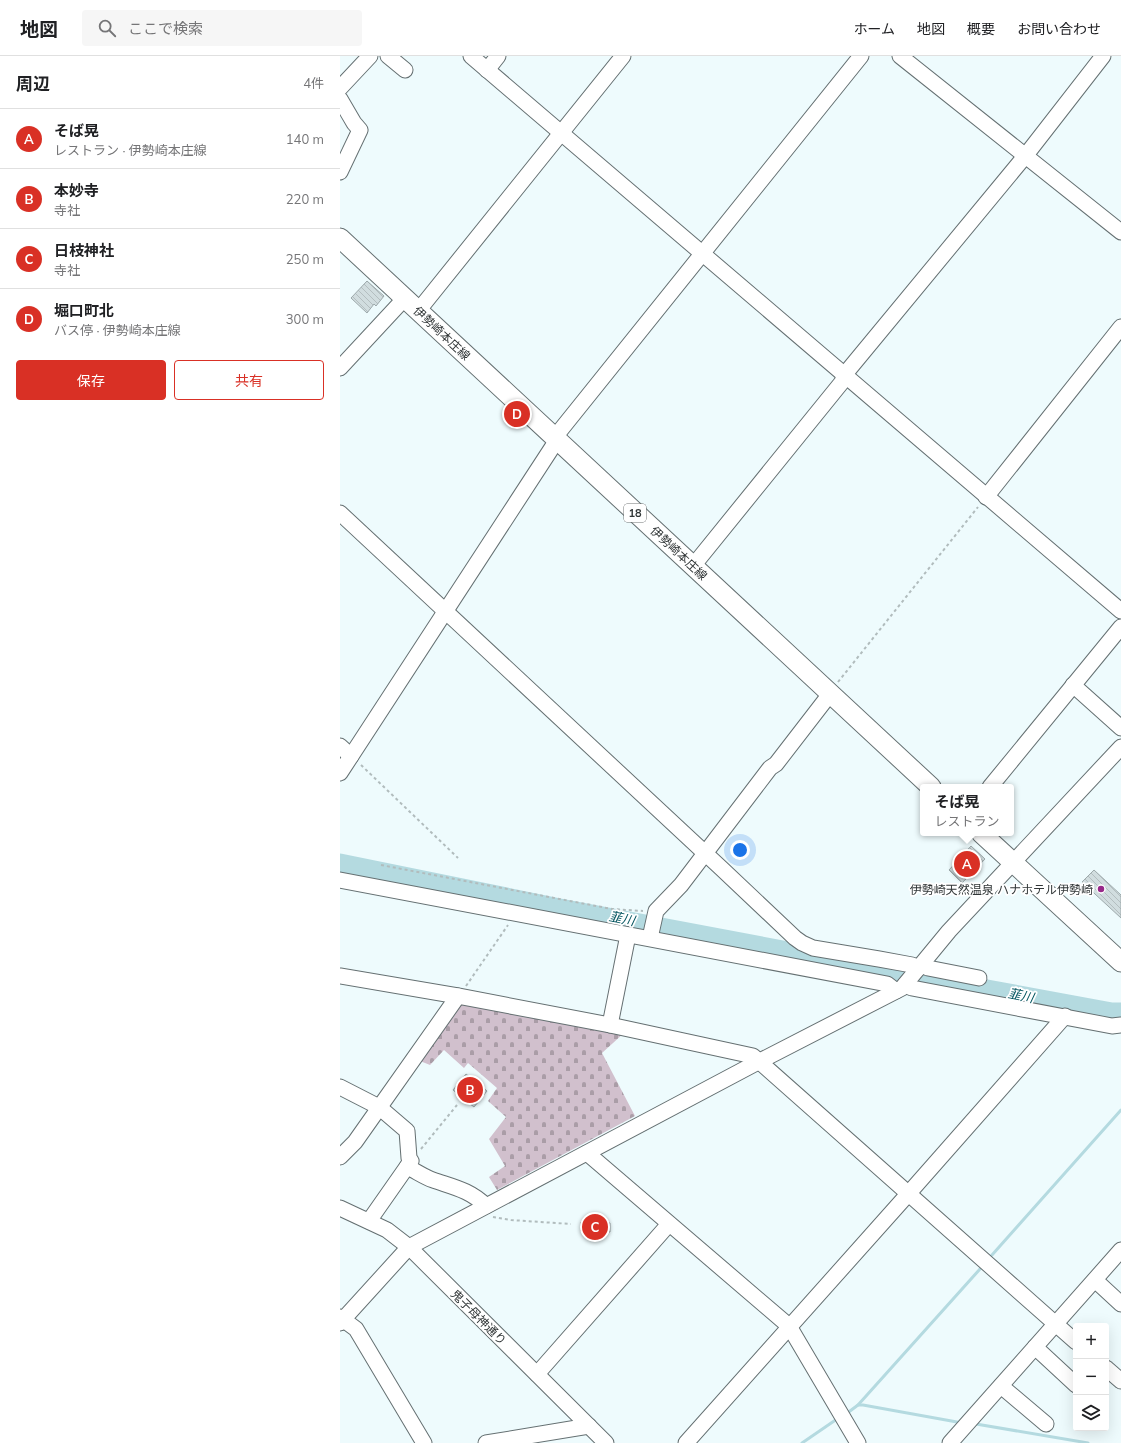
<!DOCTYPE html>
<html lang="ja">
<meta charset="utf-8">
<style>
:root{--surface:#fff;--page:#f6f6f6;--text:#202124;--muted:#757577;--line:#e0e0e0;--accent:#d93025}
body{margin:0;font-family:Mulish,"Noto Sans JP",sans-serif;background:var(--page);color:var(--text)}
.controls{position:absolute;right:12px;bottom:12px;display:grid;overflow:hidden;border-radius:4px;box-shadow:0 4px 16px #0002}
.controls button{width:36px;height:36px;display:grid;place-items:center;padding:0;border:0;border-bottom:1px solid var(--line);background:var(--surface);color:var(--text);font:20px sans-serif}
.you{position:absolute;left:400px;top:794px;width:14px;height:14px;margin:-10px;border:3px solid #fff;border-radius:50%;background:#1a73e8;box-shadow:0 0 0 6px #1a73e833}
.badge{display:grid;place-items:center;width:26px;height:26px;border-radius:50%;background:var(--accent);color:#fff;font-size:13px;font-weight:700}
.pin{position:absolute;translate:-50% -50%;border:2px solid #fff;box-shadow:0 1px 4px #0006}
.popup{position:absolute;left:580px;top:728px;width:94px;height:52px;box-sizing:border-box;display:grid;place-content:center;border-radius:4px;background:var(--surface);filter:drop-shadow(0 1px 3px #0005);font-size:13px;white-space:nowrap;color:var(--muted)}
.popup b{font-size:15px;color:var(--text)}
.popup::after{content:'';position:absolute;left:50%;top:100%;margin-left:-8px;border:8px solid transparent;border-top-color:var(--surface)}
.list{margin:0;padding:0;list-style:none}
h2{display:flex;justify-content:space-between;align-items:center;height:52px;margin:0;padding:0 16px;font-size:17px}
h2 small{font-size:13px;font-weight:400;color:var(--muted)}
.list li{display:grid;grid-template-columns:26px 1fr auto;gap:12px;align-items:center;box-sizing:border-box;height:60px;padding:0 16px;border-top:1px solid var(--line)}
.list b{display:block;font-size:15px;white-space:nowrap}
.list p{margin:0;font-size:13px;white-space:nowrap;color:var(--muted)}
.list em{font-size:13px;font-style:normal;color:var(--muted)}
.actions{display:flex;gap:8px;padding:12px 16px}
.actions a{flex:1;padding:9px 0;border:1px solid var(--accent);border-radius:4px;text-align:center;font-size:14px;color:var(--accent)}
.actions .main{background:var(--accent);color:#fff}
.icon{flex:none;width:22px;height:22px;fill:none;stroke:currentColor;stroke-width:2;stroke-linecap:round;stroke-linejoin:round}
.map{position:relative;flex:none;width:781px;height:1387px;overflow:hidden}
header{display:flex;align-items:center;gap:24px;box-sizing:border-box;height:56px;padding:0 20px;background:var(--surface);border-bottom:1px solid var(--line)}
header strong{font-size:19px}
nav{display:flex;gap:22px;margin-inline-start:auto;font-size:14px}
.search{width:280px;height:36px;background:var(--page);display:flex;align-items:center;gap:10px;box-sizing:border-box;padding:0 14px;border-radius:4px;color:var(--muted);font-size:15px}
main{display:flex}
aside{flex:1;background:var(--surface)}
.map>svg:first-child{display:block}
.cemetery{fill:url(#cemetery-stones)}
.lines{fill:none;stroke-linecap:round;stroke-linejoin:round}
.stream{stroke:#b4dae0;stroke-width:3}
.river{stroke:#b4dae0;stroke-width:19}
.building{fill:url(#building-back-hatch);stroke:#9da9ab}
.minor-casing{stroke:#657072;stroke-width:17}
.major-casing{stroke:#657072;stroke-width:21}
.path{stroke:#b1bcbd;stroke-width:2;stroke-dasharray:3 3;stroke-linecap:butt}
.minor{stroke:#fff;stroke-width:15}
.major{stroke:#fff;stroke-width:19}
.poi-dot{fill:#972889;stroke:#fff;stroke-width:1.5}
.labels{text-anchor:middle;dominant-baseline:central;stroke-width:3.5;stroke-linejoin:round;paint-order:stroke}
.shield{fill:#fff;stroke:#6f7273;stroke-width:1}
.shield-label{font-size:11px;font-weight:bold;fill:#313637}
.street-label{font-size:12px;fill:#313637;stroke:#fff}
.poi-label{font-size:12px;fill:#313637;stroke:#fff;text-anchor:end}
.water-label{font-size:13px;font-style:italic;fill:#00535e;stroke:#fff}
</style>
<header>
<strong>地図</strong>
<div class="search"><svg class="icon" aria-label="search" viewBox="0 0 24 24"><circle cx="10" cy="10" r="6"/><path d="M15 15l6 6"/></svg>ここで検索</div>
<nav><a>ホーム</a><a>地図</a><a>概要</a><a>お問い合わせ</a></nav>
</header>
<main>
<aside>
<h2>周辺<small>4件</small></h2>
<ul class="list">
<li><span class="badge">A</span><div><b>そば晃</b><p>レストラン · 伊勢崎本庄線</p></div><em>140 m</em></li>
<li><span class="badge">B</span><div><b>本妙寺</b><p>寺社</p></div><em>220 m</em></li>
<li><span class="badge">C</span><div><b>日枝神社</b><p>寺社</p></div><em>250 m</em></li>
<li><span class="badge">D</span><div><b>堀口町北</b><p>バス停 · 伊勢崎本庄線</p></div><em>300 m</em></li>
</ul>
<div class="actions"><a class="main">保存</a><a>共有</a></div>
</aside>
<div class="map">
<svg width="781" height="1387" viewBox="0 0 781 1387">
<defs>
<pattern id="cemetery-stones" width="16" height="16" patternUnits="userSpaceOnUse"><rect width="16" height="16" fill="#d1c0cd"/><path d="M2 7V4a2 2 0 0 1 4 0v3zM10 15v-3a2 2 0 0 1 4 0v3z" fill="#aa9da7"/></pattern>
<pattern id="building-back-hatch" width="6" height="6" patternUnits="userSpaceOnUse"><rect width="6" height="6" fill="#d1dddf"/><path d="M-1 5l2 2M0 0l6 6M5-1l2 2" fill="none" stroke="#b4bec0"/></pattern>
</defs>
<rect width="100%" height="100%" fill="#eefbfd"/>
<path class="cemetery" d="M120,945L284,977L262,997L295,1060L157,1134L149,1121L165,1110L149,1083L166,1061L148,1045L157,1032L128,1007L124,1012L104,994L90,1009L80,1005Z"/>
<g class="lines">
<g class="stream">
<path d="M652,1199L781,1054"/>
<path d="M518,1349L640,1213"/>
<path d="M506,1358L518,1349H523L617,1366"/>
<path d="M636,1368L748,1387"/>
<path d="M462,1387L497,1363"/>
</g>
<g class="river">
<path d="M0,807L220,852L565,917"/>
<path d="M581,921L772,956H781"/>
</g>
</g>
<g class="building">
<path d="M27,225L44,240L36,250L34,248L27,257L11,242Z"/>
<path d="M631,790L645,803L622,827L609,814Z"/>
<path d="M754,814L781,839V862L742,826Z"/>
<path d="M126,1018L147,1035L134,1051L113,1034Z"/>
<path d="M241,1166L270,1167V1176L241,1175Z"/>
</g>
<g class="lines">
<defs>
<g id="minor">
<path d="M48,0L65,14"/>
<path d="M131,0L781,555"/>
<path d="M560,0L781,176"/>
<path d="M147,14L158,0"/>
<path d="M0,32L30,0"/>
<path d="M0,43L14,67L20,74L0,116"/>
<path d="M78,255L283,0"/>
<path d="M0,312L65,242"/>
<path d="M646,441L781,271"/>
<path d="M0,457L381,812L455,882L462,887L473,892L539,903L572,909L579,912"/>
<path d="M353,510L502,326L505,318L686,99L763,0"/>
<path d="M733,629L781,672"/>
<path d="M0,690L11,700"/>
<path d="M0,717L217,384L219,376L521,0"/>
<path d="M650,731L781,571"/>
<path d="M0,824L547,928L556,935"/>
<path d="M310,882L316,855L341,829L430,712L436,708L490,638"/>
<path d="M582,909L588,912L639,922"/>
<path d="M0,920L118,940L270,969L413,1000L736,1286"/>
<path d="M565,929L572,932L772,970L781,969"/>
<path d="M270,969L288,879"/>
<path d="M0,1031L39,1051L67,1075L69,1102L71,1105L29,1165"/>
<path d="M247,1097L449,1270L518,1387"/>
<path d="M0,1101L15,1086L118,940"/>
<path d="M67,1111C76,1115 84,1121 93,1124C113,1131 130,1134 146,1150"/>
<path d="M0,1152L47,1174L69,1191L266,1387"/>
<path d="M755,1224L781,1248"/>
<path d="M0,1261L16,1273L84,1387"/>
<path d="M0,1267L69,1191L418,1006L562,932L609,875L781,691"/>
<path d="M695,1291L736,1329"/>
<path d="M766,1312L781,1325"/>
<path d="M197,1318L329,1168"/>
<path d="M661,1330L706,1368"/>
<path d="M146,1387L249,1370"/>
<path d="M346,1387L569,1137L725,960"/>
<path d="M610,1387L781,1194"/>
</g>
<g id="major">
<path d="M0,182L591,731"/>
<path d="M641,777L781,906"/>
</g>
</defs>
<use href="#minor" class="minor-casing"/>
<use href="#major" class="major-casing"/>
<g class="path">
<path d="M498,626L638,451"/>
<path d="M21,709L118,802"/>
<path d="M41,809L272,853L303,855"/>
<path d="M126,930L168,869"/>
<path d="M81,1093L117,1049"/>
<path d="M153,1161L171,1164L231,1168"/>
</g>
<use href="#minor" class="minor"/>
<use href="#major" class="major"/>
</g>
<circle class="poi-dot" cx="761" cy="833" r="4"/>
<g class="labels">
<rect class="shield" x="284" y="448" width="22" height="18" rx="3"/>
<g class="shield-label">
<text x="295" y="457">18</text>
</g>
<g class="street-label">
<text transform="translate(102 277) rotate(43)">伊勢崎本庄線</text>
<text transform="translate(339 497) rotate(43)">伊勢崎本庄線</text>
<text transform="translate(139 1261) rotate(45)">鬼子母神通り</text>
</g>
<g class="poi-label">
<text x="753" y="833">伊勢崎天然温泉 ハナホテル伊勢崎</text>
</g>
<g class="water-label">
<text transform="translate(282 862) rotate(11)">韮川</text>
<text transform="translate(681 939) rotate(11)">韮川</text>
</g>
</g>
</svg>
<div class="controls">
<button>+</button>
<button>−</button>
<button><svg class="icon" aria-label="layers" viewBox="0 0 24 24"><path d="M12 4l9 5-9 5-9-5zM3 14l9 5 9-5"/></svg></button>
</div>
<div class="you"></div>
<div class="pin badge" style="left:627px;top:808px">A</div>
<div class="popup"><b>そば晃</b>レストラン</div>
<div class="pin badge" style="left:130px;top:1034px">B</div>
<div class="pin badge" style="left:255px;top:1171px">C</div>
<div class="pin badge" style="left:177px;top:358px">D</div>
</div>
</main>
